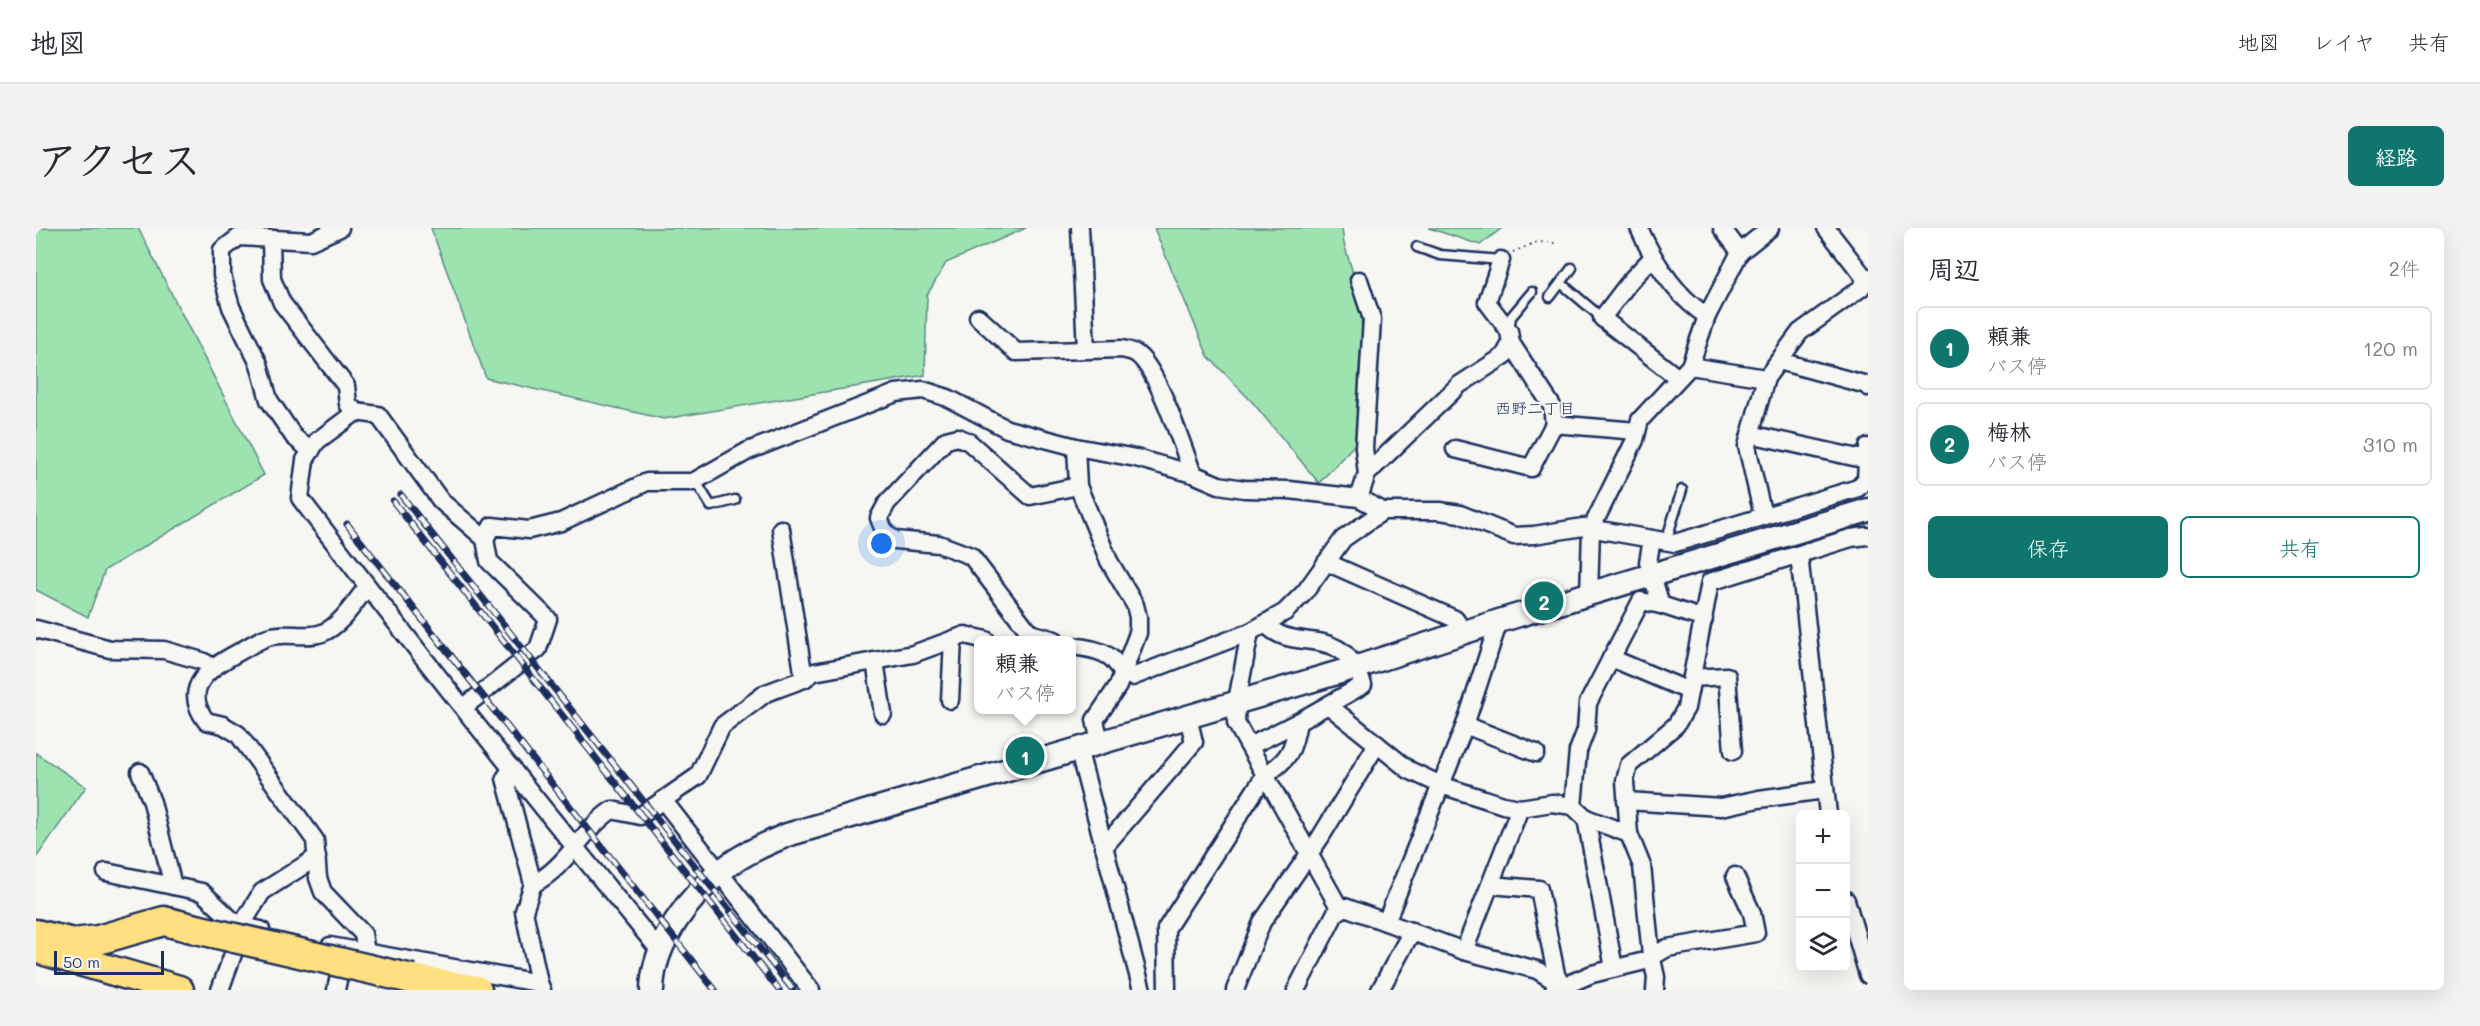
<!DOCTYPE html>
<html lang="ja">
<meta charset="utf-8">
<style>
:root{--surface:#fff;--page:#f2f2f3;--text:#2b2b33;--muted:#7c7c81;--line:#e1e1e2;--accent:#0f766e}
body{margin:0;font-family:Mali,"Klee One",sans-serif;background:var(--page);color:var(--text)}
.controls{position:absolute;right:18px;bottom:18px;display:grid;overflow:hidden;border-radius:9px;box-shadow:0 6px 24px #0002}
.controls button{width:54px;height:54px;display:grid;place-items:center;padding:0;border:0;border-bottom:2px solid var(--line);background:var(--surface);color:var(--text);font:30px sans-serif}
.scale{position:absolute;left:18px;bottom:15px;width:110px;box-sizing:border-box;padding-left:6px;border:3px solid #1b2f5e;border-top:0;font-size:16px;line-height:21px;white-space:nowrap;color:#1b2f5e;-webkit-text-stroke:4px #f6f6f2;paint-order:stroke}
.you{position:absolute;left:846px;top:316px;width:21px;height:21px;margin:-15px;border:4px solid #fff;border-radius:50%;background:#1a73e8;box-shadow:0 0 0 9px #1a73e833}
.badge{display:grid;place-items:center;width:39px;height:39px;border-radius:50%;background:var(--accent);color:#fff;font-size:20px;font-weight:700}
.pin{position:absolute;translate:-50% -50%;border:3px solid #fff;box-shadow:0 2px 6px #0006}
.popup{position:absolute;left:938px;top:408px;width:102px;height:78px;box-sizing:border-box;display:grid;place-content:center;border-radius:9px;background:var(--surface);filter:drop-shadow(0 2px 4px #0005);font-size:20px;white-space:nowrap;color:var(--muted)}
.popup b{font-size:22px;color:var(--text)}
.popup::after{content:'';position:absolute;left:50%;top:100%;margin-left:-12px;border:12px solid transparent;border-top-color:var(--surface)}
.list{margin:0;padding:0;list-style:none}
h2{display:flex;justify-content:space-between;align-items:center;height:78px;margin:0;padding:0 24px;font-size:26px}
h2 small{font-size:20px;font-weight:400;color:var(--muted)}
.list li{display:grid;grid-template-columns:39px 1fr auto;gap:18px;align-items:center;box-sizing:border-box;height:84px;margin:0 12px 12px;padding:0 12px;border:2px solid var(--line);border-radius:9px}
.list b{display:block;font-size:22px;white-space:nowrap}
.list p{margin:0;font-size:20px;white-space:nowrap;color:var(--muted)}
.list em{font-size:20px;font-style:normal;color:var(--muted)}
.actions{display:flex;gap:12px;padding:18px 24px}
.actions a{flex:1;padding:14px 0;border:2px solid var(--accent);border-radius:9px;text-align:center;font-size:21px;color:var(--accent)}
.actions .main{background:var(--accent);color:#fff}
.icon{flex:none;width:33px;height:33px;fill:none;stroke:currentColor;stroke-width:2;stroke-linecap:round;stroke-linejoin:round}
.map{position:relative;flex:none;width:1832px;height:762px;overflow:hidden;border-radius:9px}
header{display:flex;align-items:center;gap:36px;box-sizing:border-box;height:84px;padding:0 30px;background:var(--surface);border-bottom:2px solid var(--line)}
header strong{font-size:28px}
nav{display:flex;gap:33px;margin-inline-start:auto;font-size:21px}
.intro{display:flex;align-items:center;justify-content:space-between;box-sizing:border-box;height:144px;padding:0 36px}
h1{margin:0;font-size:42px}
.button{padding:15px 27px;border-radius:9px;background:var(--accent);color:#fff;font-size:21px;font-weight:700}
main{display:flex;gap:36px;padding:0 36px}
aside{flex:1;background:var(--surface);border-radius:9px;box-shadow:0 6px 24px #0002}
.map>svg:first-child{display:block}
.green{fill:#9de3af;stroke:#5c8986;stroke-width:1.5}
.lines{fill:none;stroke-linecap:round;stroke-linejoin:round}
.lane-casing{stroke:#1b2f5e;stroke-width:13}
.street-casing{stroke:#1b2f5e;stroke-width:21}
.secondary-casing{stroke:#1b2f5e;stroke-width:27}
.highway-casing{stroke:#1b2f5e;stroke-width:33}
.path{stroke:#1b2f5e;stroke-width:2;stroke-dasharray:1.5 4.5;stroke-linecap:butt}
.lane{stroke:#f6f6f2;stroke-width:8}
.street{stroke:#f6f6f2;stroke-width:16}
.secondary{stroke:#f6f6f2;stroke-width:22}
.highway{stroke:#ffdf80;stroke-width:28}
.rail-casing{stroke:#1b2f5e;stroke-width:7}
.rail{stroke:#f6f6f2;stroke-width:4.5;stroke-dasharray:14;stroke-linecap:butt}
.highway-bridge-casing{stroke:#1b2f5e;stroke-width:33;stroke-linecap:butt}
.highway-bridge{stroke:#ffdf80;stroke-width:28}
.labels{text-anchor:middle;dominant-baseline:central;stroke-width:4.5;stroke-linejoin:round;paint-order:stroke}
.neighbourhood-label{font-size:16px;fill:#1b2f5e;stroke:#f6f6f2}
</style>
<header>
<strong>地図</strong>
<nav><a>地図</a><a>レイヤ</a><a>共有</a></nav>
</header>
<div class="intro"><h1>アクセス</h1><a class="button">経路</a></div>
<main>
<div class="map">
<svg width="1832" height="762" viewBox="0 0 1832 762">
<rect width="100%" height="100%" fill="#f6f6f2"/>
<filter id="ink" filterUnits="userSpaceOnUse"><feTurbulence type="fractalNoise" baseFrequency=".0167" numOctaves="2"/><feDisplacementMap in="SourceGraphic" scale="12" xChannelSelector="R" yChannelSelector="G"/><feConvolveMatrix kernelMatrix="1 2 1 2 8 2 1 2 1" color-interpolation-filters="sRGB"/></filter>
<g filter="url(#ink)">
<g class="green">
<path d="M0,0H102L228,247L69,342L52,389L0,362Z"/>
<path d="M395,0H990L910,35L891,67L889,147L628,191L450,150Z"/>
<path d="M1118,0H1306L1308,16L1324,68L1328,142L1320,215L1283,255L1218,176L1172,128Z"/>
<path d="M1393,0H1466L1444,17Z"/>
<path d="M0,525L50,559L0,630Z"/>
</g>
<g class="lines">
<defs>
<g id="lane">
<path d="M1381,19L1404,27L1465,32"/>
<path d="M1525,55L1566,90"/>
<path d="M1514,69L1536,40"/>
<path d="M1473,102L1475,89L1496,64"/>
<path d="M657,254L664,260L675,278L699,272"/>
<path d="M1630,313L1646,262"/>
</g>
<g id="street">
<path d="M1044,0L1050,121"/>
<path d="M1603,0C1618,34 1639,68 1671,88"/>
<path d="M1686,0L1704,24"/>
<path d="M1790,0L1832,54"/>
<path d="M235,11L236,51L246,75L310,158L312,176L320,184"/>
<path d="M1616,30L1595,52L1566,90L1642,150"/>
<path d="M1323,52L1336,91L1328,220L1331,246"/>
<path d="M942,89L980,124L1086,121C1090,122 1096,123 1099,125C1121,137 1147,221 1157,246"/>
<path d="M1475,115L1516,178L1518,196"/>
<path d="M1743,133L1831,157L1832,159"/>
<path d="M1654,138L1730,150"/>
<path d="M1714,206L1831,232"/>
<path d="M1040,219L1042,258L1073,333L1099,377L1102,389V405L1082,458L1059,492L1064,514"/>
<path d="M1419,221L1495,240L1518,196L1601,203"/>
<path d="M275,223L258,209L233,172L223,136L195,79L186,47V22L203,9L275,13L304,0"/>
<path d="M1323,270L1331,246L1342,235L1423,157L1468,128L1475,115L1473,103L1451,74L1465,32"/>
<path d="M1727,288L1711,218L1730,150L1764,104L1825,60L1832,49"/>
<path d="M745,301L768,451L778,444L877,426L929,407L950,412"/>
<path d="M449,311L456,298L493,302L525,294L611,254H657L712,223L860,165L887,162L912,170L971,201L1040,219L1100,230L1157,246L1183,257L1208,261L1253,262L1323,270L1347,283"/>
<path d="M1616,311L1612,334L1625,377L1668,391"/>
<path d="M1763,327L1792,586"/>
<path d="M1290,334L1419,391L1428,404"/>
<path d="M1553,368L1555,301L1599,212L1604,192L1654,138L1671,88L1704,24L1734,0"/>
<path d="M0,401L74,421L128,422L166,433L177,439"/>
<path d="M1214,404L1201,473L1200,495L1304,681"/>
<path d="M1019,412L994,405L935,328L903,316L859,312L849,305L843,290L851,275L910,212L922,209L933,214L994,268L1042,258"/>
<path d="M1036,418C1048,420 1063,421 1074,429C1084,437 1083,444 1096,449L1214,404L1249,384L1269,364L1307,311L1347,283H1404L1424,286L1478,308L1498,307L1547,299L1639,315L1822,260L1830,251L1832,219"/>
<path d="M1575,430L1653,463"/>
<path d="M839,433L847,486"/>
<path d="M1656,450L1691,448L1697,523"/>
<path d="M914,472L917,411"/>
<path d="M1292,477L1373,542L1405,557L1467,577L1484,580L1516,575L1537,578L1550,590L1593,606"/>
<path d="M428,479L502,421L512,391L453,333L449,311L405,273L342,187L320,184L281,213L269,232L264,270C380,423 501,574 624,723"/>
<path d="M1429,497L1500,525"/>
<path d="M1214,518L1262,494L1327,457C1305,390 1257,429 1229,395"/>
<path d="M1042,520L1106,762"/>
<path d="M476,540L469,550L497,656L488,683L503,755L506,762"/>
<path d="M104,544L116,574L137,658"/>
<path d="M627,572L775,762"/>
<path d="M1590,573L1685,579L1723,571L1788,562"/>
<path d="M1537,578L1542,523L1550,502L1552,475L1605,373L1625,377"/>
<path d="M1550,590L1578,740"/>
<path d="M1068,619L1158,514L1152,489"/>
<path d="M70,644L166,664L196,692L207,698L225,702"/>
<path d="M497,656C530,640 546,602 576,582L604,588L662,548L686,498L730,465L768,451"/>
<path d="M1454,657L1503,661L1520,746L1525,757"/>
<path d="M1810,672L1832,747"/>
<path d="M1350,694L1429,497L1463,393"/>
<path d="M294,718L503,755"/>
<path d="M1428,723L1484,580"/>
<path d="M330,725L327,706L287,664L282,650L279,612L202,506L187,497L170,493C144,458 175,439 203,424C212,419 222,412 232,409C248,403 270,411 286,405C305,398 319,374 331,359"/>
<path d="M184,762L210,690L226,664L281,629"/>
<path d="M300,762L307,728"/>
<path d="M1131,762L1130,701L1229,547C1254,531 1257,522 1262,494"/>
<path d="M1199,762L1226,694L1284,610L1341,516"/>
<path d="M1260,762L1299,686L1309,679L1428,723L1501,742L1525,757"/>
<path d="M1344,762L1376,703"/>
<path d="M1518,762L1556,746L1609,733L1631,720L1720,705L1716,685L1699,648"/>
<path d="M1619,762L1620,749L1615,727L1606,638L1593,606L1589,553L1593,537L1640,497L1650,480L1674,354L1815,310L1831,308"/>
</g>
<path id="secondary" d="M616,762C617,714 654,667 690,639C709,625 730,616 751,607L1321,439L1463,393L1832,282"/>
<g id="highway">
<path d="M0,706L38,715L62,712L128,693L160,701"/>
<path d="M9,723L143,762"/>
<path d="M376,751L441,762"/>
</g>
</defs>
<use href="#lane" class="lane-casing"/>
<use href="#street" class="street-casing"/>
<use href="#secondary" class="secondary-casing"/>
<use href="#highway" class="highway-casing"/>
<path class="path" d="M1477,24L1501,14L1521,15"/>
<use href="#lane" class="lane"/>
<use href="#street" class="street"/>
<use href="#secondary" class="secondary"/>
<use href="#highway" class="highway"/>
<defs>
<g id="rail">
<path d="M365,267L757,762"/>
<path d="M357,273L743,762"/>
<path d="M311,296L679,762"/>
</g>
</defs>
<use href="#rail" class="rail-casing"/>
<use href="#rail" class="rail"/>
<defs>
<path id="highway-bridge" d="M160,701L376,751"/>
</defs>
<use href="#highway-bridge" class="highway-bridge-casing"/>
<use href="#highway-bridge" class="highway-bridge"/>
</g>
</g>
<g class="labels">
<g class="neighbourhood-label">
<text x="1499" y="179">西野二丁目</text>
</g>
</g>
</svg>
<div class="controls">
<button>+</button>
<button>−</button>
<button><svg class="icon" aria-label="layers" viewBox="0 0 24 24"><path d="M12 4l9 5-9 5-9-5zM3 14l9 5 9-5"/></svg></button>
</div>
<div class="scale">50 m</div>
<div class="you"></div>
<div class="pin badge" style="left:989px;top:528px">1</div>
<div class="popup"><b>頼兼</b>バス停</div>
<div class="pin badge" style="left:1508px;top:373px">2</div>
</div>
<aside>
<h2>周辺<small>2件</small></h2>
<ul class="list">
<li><span class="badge">1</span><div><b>頼兼</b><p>バス停</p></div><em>120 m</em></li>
<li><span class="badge">2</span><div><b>梅林</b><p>バス停</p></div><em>310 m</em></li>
</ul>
<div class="actions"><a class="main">保存</a><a>共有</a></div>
</aside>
</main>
